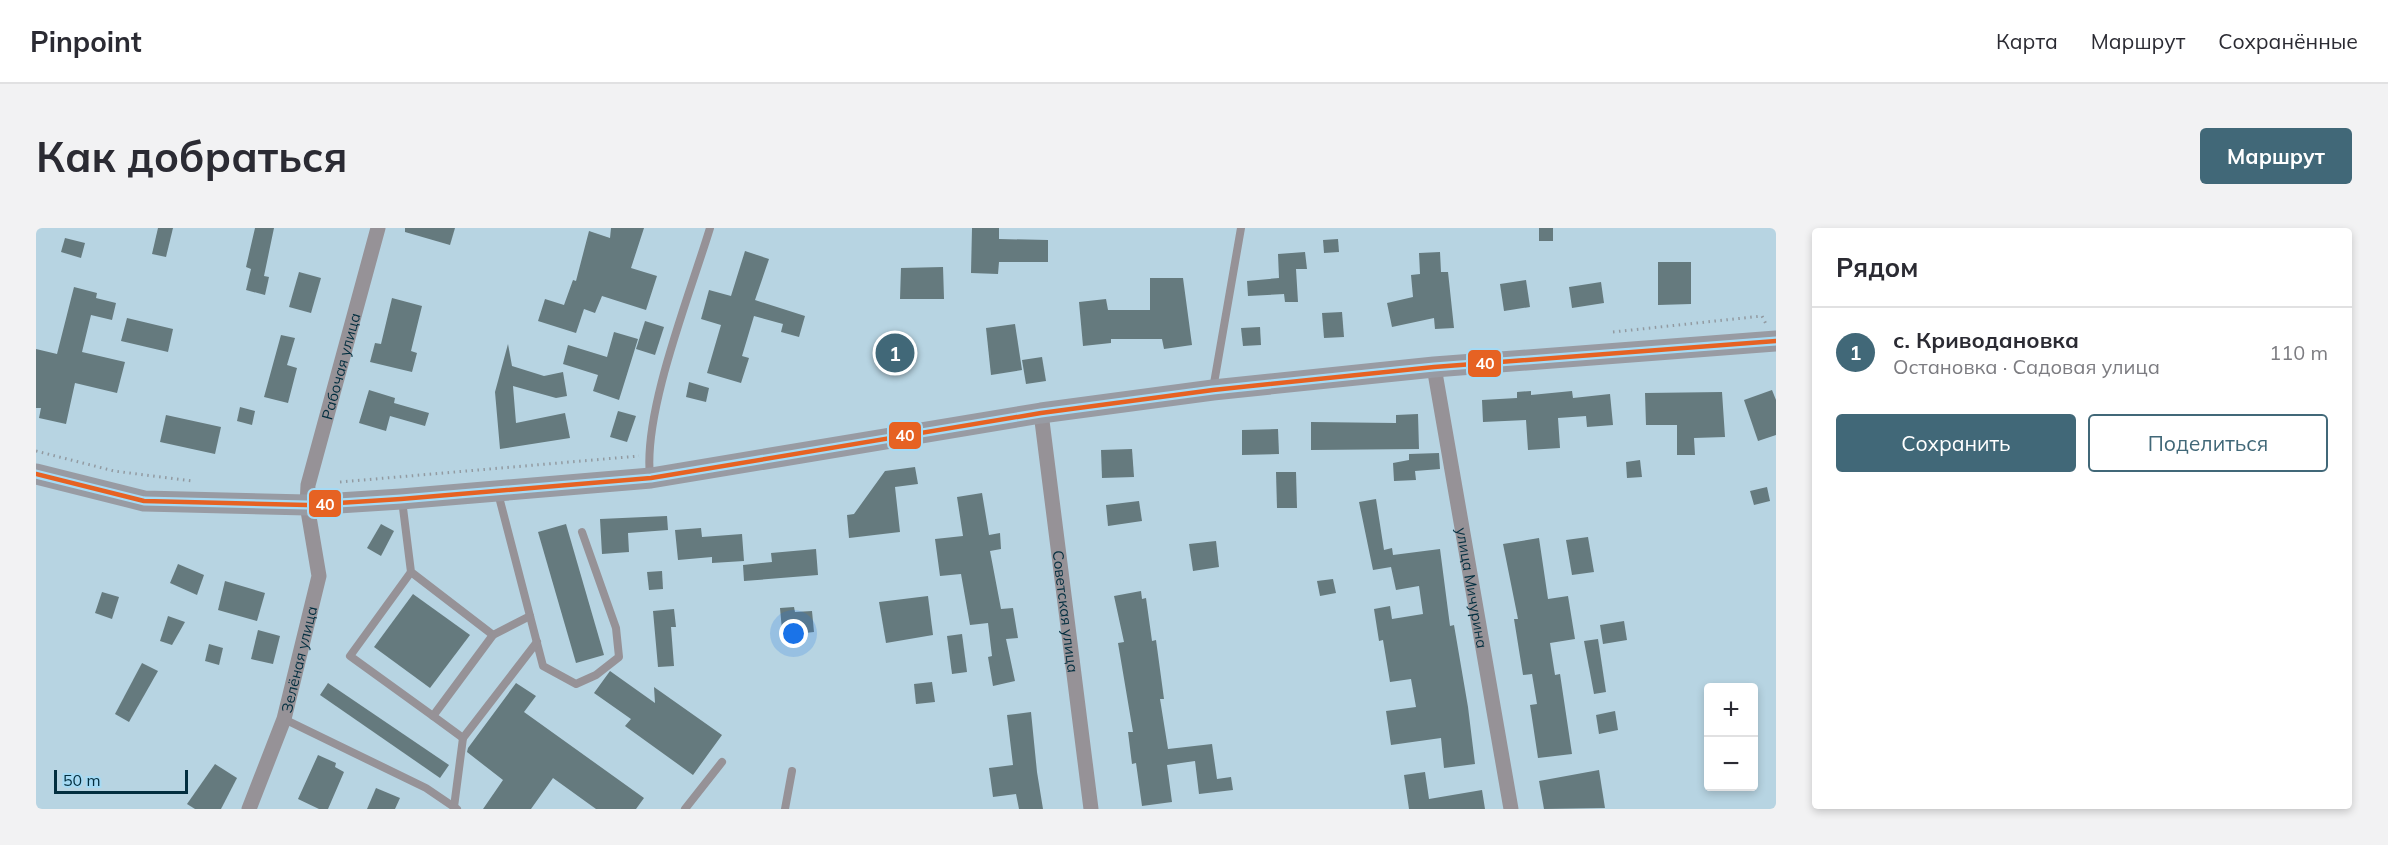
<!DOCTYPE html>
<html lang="ru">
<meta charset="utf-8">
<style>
:root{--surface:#fff;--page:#f2f2f3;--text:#2b2b33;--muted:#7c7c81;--line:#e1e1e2;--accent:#416878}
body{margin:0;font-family:Mulish,sans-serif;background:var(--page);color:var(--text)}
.controls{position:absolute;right:18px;bottom:18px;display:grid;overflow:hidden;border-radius:6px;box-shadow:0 3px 9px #0003}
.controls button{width:54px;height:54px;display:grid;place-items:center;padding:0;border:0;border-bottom:2px solid var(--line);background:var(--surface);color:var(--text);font:30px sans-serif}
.scale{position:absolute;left:18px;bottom:15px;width:134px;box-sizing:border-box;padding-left:6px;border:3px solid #022e3f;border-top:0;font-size:16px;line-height:21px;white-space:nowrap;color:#022e3f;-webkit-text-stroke:4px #a5daf4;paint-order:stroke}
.you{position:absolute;left:758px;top:406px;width:21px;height:21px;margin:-15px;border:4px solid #fff;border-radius:50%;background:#1a73e8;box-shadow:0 0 0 9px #1a73e833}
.badge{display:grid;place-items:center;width:39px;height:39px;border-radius:50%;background:var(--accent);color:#fff;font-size:20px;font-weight:700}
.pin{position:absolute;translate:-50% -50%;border:3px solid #fff;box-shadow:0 2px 6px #0006}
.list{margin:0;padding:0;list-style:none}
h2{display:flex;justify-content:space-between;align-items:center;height:78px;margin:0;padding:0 24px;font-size:26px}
h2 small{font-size:20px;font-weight:400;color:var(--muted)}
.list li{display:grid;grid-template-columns:39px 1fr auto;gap:18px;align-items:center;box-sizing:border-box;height:90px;padding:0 24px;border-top:2px solid var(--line)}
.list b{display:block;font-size:22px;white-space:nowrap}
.list p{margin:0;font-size:20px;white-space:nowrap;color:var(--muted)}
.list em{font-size:20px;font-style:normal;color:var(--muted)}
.actions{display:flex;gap:12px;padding:18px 24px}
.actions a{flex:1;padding:14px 0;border:2px solid var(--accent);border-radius:6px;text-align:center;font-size:21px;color:var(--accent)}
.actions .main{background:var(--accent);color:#fff}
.map{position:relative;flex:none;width:1740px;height:581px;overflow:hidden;border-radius:6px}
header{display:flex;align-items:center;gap:36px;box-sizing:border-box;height:84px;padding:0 30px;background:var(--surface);border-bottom:2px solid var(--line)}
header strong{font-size:28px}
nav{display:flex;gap:33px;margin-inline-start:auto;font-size:21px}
.intro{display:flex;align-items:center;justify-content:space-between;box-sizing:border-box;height:144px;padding:0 36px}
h1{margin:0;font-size:42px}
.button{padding:15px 27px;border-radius:6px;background:var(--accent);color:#fff;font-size:21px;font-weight:700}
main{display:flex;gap:36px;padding:0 36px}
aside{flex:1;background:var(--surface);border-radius:6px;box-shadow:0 3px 9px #0003}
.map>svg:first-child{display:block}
.building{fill:#657a7e}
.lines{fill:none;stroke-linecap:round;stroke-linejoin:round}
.path{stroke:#929aa1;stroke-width:3;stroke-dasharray:1.5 4.5;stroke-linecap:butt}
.lane{stroke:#969297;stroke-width:8}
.street{stroke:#969297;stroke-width:15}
.secondary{stroke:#989ba3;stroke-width:21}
.bus-1-casing{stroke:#a5daf4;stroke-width:9}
.bus-1{stroke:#e66223;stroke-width:4.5}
.labels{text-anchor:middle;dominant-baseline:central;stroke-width:6;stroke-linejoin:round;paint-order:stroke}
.street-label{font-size:15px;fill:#022e3f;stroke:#a5daf4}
.line-badge{stroke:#a5daf4;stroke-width:2}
.badge-label{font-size:16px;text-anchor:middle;font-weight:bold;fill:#fff}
</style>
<header>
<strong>Pinpoint</strong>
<nav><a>Карта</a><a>Маршрут</a><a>Сохранённые</a></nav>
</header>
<div class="intro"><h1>Как добраться</h1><a class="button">Маршрут</a></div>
<main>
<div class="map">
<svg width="1740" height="581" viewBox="0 0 1740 581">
<rect width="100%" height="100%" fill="#b7d4e2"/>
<g class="building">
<path d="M122,0H137L130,29L116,26Z"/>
<path d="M219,0H238L228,48L233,49L229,67L210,62L215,41L210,39Z"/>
<path d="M369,0H419L414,17L369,4Z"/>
<path d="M575,0H608L595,40L621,48L610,82L566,68L559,85L548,81L540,105L502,93L509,71L528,77L537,52L540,53L553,3L574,10Z"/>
<path d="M936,0H963V11L1012,12V34H963L962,46L935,45Z"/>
<rect x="1503" y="0" width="14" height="13"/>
<path d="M29,10L49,15L45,30L25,24Z"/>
<path d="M1302,11L1303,24L1288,25L1287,12Z"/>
<path d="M709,23L733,31L719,72L769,88L763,109L745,104L747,96L718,88L706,128L713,130L705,155L671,145L685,97L665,91L673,62L695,68Z"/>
<path d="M1269,24L1271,41H1260L1262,74H1249L1248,66L1212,68L1211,53L1243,50L1242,26Z"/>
<path d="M1404,24L1405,44H1412L1418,100L1399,101L1398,90L1356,99L1351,75L1377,69L1375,47L1384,46L1383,25Z"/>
<path d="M1622,34H1655V76L1622,77Z"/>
<path d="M907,39L908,71H864L865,40Z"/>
<path d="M263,44L285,50L275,85L253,79Z"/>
<path d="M1114,50H1147L1156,117L1128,121L1126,111H1075V115L1047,118L1043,74L1070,71L1072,82H1114Z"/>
<path d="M1490,52L1494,79L1468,83L1464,56Z"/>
<path d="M1565,54L1568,75L1536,80L1533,59Z"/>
<path d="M38,59L61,65L60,70L80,75L76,92L55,87L46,124L89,134L81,165L39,155L30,196L3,190L5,180H0V121L21,126Z"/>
<path d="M356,70L386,78L375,123L381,125L376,144L334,134L339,115L345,116Z"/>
<path d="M1306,84L1308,109L1288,110L1286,85Z"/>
<path d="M91,90L137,101L132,124L85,113Z"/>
<path d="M609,93L628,99L619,127L600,121Z"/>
<path d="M979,96L986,142L955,147L950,100Z"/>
<path d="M1224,99L1225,117L1207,118L1205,100Z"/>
<path d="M578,104L602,111L583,172L557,163L562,147L527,136L532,117L571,129Z"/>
<path d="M245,107L259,110L251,137L261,140L252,175L228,169Z"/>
<path d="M472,116L476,138L508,148L527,144L531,168L520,170L477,158L480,195L529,185L534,210L464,221L459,164Z"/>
<path d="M1006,129L1010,153L990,156L986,132Z"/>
<path d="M653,154L673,160L670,174L650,169Z"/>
<path d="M333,162L359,170L358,175L393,185L389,198L354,188L350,203L323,195Z"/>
<path d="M1736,162L1740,172V207L1722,213L1708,172Z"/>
<path d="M1495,163V167L1536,163L1537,170L1574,166L1577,197L1551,199L1550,188L1522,190L1524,220L1492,222L1490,192L1447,194L1446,172L1481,170V164Z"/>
<path d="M1686,164L1689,209L1658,210L1659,227H1641V197H1610L1609,165Z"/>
<path d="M204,179L219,183L216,197L201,193Z"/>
<path d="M582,183L600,188L591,214L574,209Z"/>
<path d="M1382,186L1383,221L1275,222V194L1360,195V187Z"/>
<path d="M130,187L185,199L179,226L124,214Z"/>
<path d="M1242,201L1243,226L1206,227V202Z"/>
<path d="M1096,221L1098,249L1066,250L1065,222Z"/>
<path d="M1403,225L1404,241L1379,243L1380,252L1358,253L1357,235L1373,232V226Z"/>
<path d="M1604,232L1606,249L1591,250L1590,234Z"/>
<path d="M879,239L882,256L859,259L864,304L813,310L811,287L818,286L849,243Z"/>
<path d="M1240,244H1260L1261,280H1241Z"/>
<path d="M1731,259L1734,273L1718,277L1714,263Z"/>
<path d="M946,265L953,307L964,305L965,321L954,323L965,381L977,380L982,410L970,411L979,453L957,458L952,429L956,428L952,395L934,397L925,346L904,348L899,311L927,308L921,269Z"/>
<path d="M1340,271L1348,322L1356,320L1357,327L1404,321L1414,398L1418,397L1432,479L1439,536L1408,540L1405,510L1355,517L1350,483L1380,479L1375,451L1354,454L1347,412L1343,413L1338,381L1354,378L1356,391L1387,386L1383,358L1360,362L1355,339L1337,342L1323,274Z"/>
<path d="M1103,273L1106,293L1072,298L1070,277Z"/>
<path d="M631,288L632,302L592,305L593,324L566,326L564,291Z"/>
<path d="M345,296L358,303L345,328L331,320Z"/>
<path d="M530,296L568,427L540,435L502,304Z"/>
<path d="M665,300L666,309L706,306L708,333L676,335V329L642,332L639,302Z"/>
<path d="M1552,309L1558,344L1536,347L1530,312Z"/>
<path d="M1503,310L1512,371L1532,368L1539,411L1514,415L1519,447L1524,446L1536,526L1502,530L1494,477L1501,476L1496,446L1487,447L1478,391H1482L1467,316Z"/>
<path d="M1180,313L1183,339L1157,343L1153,316Z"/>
<path d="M780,321L782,347L708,353L707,337L736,334L735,325Z"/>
<path d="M142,336L168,347L161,367L134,355Z"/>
<path d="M626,343L627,361L613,362L611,344Z"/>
<path d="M1297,351L1300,365L1284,368L1281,353Z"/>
<path d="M189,353L229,365L221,393L182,382Z"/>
<path d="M1105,363L1106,371L1110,370L1116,413L1120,412L1128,471H1124L1132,521L1176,516L1181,551L1195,549L1197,562L1163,566L1159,533L1131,537L1136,574L1106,578L1100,535L1096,536L1092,504H1097L1082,415L1088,414L1078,368Z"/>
<path d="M66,364L83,369L76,391L59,385Z"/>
<path d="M377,366L434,407L394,460L338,419Z"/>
<path d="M892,368L897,407L850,415L843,374Z"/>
<path d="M758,379L759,384L776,383L778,404L760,406L761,412L747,413L744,380Z"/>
<path d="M638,381L640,399H635L638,438L622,439L617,383Z"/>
<path d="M132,388L149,394L136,417L124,413Z"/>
<path d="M1588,393L1591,412L1567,416L1564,397Z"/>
<path d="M222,402L244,408L237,436L215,431Z"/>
<path d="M926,406L931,444L916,446L911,408Z"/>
<path d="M1562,411L1570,464L1558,466L1548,413Z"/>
<path d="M173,416L187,420L183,437L169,433Z"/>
<path d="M106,435L122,443L93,494L79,486Z"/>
<path d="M574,443L619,475L618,459L686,507L657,547L589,498L595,491L558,465Z"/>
<path d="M896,454L899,474L880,476L878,456Z"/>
<path d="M292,455L413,537L404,550L284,467Z"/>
<path d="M480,455L500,468L488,484L608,570L600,581H560L517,550L495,581H447L467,552L431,524L432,520Z"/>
<path d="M1579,483L1582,502L1563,506L1560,487Z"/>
<path d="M995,484L1001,544L1007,581H983L980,566L957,569L953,540L977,537L971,487Z"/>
<path d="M282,527L300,535L299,539L308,544L292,581H283L262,571Z"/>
<path d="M179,536L201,550L185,581H159L151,576Z"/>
<path d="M1563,542L1569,580L1508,581L1503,553Z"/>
<path d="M1389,544L1393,571L1446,562L1449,581H1373L1368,547Z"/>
<path d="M340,560L364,570L359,581H331Z"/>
</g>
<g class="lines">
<g class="path">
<path d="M1577,104L1726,88L1730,96"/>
<path d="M0,223L78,243L157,253"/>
<path d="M304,254L603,228"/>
</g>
<g class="lane">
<path d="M1177,161L1205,0"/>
<path d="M614,248C607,183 654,66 674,0"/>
<path d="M462,265L507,438L540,456L560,447L583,429L580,400L546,304"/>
<path d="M366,272L375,344L457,407"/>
<path d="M375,344L314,428L397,488L457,407L494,388"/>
<path d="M397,488L427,510L501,414"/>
<path d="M248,491L390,560L421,581"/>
<path d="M418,579L427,510"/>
<path d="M649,581L686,534"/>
<path d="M749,581L756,543"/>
</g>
<g class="street">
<path id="s1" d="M1398,139L1475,581"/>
<path id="s2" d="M1005,185L1055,581"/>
<path id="s3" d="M213,581L248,491L283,348L271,277L272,257L342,0"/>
</g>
<path class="secondary" d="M0,246L108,273L271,277L365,271L615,250L1005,185L1177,162L1398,139L1740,113"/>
<defs>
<path id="bus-1" d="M0,246L108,273L271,277L365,271L615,250L1005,185L1177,162L1398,139L1740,113"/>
</defs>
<use href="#bus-1" class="bus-1-casing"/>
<use href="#bus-1" class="bus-1"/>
</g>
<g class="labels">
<g class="street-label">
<text stroke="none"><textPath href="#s3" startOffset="459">Рабочая улица</textPath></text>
<text stroke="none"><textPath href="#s1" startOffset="224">улица Мичурина</textPath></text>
<text stroke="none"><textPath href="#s2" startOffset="200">Советская улица</textPath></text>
<text stroke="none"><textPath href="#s3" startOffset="158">Зелёная улица</textPath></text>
</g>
</g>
<g class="line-badge">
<rect x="1431" y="121" width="35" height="29" rx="6" fill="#e66223"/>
<rect x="852" y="193" width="34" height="29" rx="6" fill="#e66223"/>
<rect x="272" y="261" width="34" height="29" rx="6" fill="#e66223"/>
</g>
<g class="badge-label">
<text x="1449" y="141">40</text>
<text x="869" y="213">40</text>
<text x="289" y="282">40</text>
</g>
</svg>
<div class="controls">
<button>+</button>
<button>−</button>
</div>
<div class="scale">50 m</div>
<div class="you"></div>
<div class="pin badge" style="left:859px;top:125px">1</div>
</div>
<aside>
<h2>Рядом<small></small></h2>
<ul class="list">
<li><span class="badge">1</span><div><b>с. Криводановка</b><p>Остановка · Садовая улица</p></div><em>110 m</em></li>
</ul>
<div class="actions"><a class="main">Сохранить</a><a>Поделиться</a></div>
</aside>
</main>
